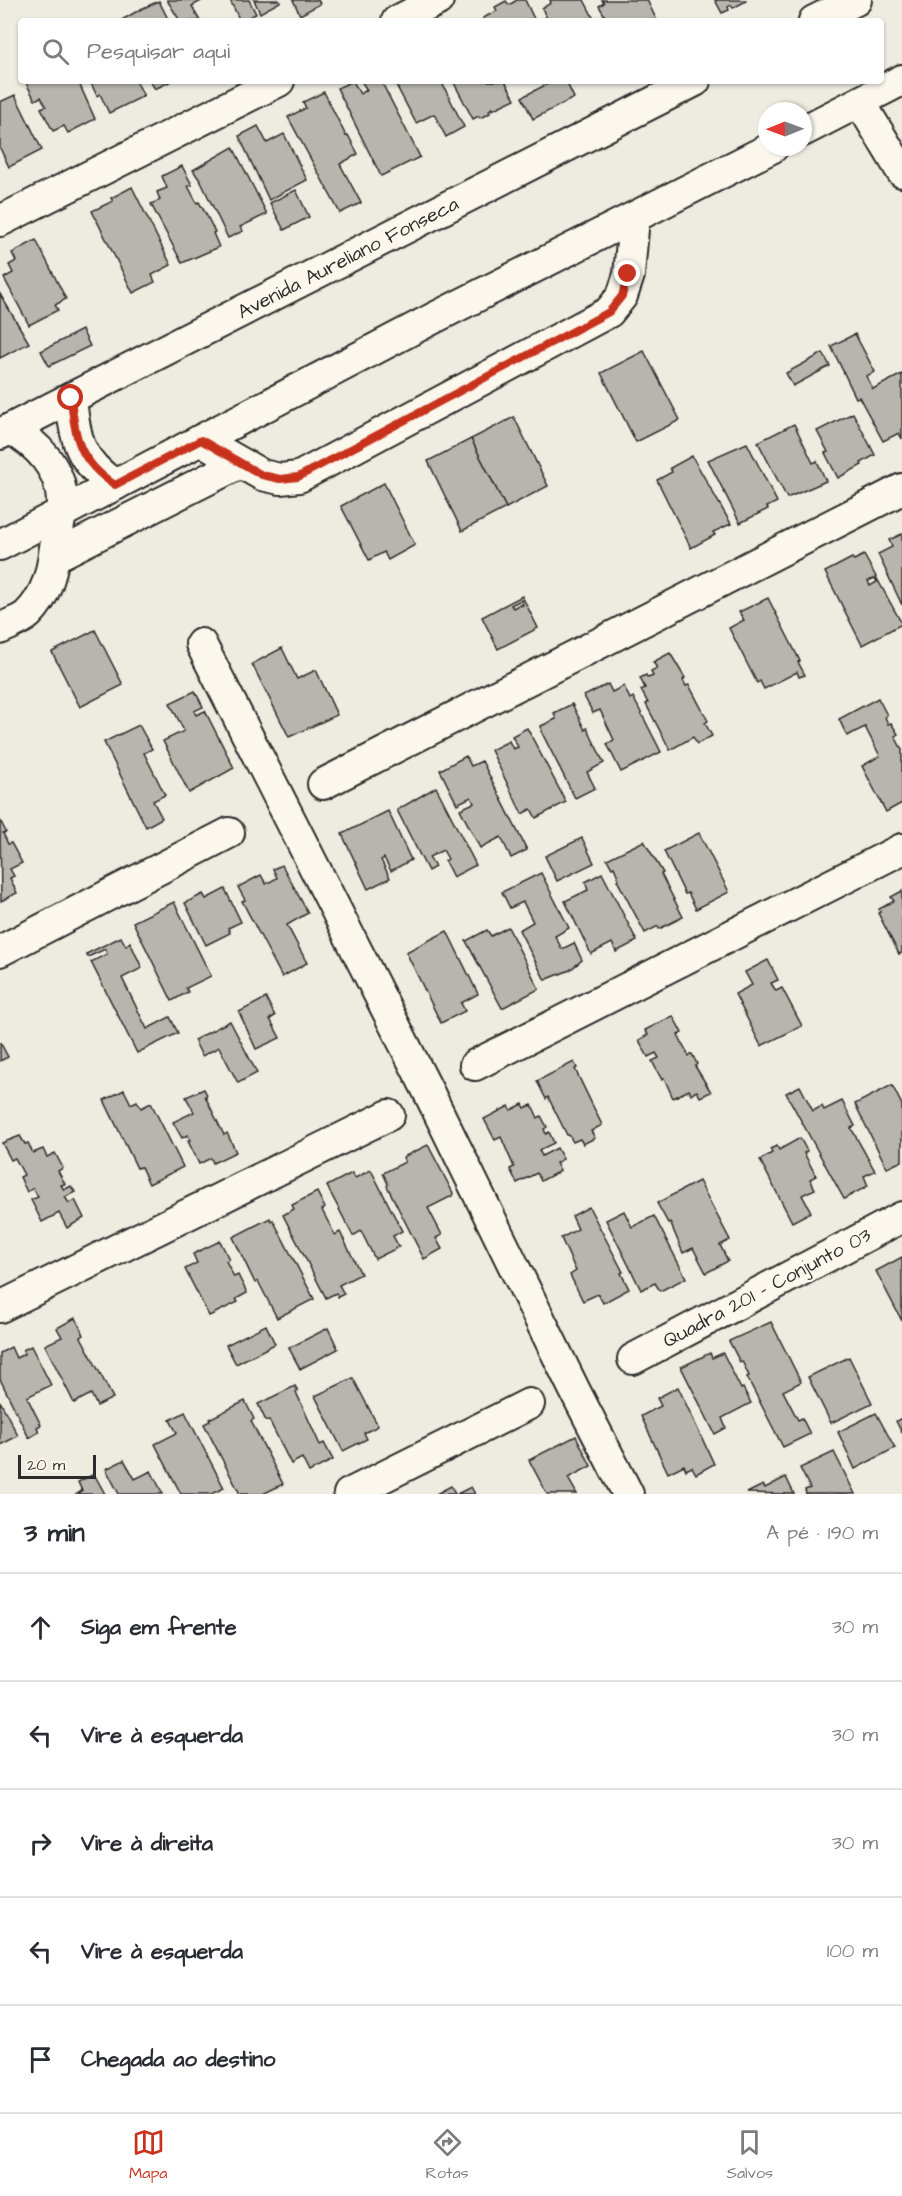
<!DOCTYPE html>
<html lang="pt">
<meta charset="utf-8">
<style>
:root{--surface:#fff;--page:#f7f7f7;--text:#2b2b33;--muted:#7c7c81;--line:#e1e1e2;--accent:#c8321e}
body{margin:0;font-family:"Architects Daughter",sans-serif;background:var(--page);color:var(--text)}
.compass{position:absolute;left:758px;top:102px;width:54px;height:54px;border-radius:50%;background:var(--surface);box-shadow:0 2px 4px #0004;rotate:269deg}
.scale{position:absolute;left:18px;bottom:15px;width:78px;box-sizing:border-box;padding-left:6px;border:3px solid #2b2b2b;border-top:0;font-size:16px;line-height:21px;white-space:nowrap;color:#2b2b2b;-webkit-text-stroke:4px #fbf7ec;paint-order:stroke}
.stop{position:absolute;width:18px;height:18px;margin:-14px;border:4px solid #c8321e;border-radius:50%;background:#fff}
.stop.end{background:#c8321e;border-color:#fff;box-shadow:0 2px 6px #0008}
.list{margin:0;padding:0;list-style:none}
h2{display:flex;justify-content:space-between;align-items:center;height:78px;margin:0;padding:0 24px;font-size:26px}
h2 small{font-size:20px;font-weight:400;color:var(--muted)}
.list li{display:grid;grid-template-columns:39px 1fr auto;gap:18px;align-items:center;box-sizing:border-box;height:108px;padding:0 24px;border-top:2px solid var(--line)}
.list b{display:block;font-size:22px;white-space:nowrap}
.list em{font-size:20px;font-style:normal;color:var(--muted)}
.icon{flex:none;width:33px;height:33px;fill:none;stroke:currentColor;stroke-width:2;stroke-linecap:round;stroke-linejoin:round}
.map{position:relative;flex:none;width:902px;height:1494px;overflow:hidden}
.search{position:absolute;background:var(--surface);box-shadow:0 2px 4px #0004;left:18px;right:18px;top:18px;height:66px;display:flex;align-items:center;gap:15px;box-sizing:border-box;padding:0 21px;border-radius:6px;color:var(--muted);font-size:22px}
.sheet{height:618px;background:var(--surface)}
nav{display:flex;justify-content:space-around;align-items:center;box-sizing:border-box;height:84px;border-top:2px solid var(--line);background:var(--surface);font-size:16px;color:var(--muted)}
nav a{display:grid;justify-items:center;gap:3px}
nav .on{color:var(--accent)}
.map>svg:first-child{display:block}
.building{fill:#b8b5ae;stroke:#2b2b2b;stroke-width:1.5;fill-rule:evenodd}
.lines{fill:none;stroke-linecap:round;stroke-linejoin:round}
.minor-casing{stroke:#2b2b2b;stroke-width:34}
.minor{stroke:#fbf7ec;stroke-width:30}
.route{stroke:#c8321e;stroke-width:8}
.labels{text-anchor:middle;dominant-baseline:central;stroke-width:4.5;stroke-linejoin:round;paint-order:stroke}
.street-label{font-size:20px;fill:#2b2b2b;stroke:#fbf7ec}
</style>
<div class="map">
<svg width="902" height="1494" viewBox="0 0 902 1494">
<rect width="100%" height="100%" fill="#eeebe0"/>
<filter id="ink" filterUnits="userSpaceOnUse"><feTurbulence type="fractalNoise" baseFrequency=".0167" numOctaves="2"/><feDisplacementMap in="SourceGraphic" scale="12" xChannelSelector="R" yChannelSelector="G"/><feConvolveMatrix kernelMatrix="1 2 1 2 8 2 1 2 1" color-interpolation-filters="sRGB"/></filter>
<g filter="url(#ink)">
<g class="building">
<path d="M167,0H203L192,6L200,21H180Z"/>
<path d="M230,0H249L256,14L240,21Z"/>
<path d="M254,0H279L280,2L260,13Z"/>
<path d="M293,0H318L320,4L300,15Z"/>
<path d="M517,0H525L535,21H484L483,18L497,11L495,7L506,1L509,5Z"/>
<path d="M550,0H584L595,21H548L542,8L551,3Z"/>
<path d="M602,0H647L657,21H610L608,17L606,18L599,6L604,3Z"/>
<path d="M715,0H746V1L733,8L731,5L728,7L729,10L722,13Z"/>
<path d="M159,1L169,21H120L141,9Z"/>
<path d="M25,81H78L95,119L68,133L64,126L53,131L41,108L46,106L41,97L35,100Z"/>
<path d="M90,81H136L144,96L109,113L100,94L97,96Z"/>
<path d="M150,81H171L155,89Z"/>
<path d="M353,81L360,94L367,90L361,81H381L420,157L381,176L337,88Z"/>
<path d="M394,81H441L464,127L446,137L434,114L416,123Z"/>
<path d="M453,81H505L515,99L492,110V108L489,110L490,113L480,118L479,116L473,119Z"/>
<path d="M553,81H566L574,98L533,119L522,97Z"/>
<path d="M324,92L346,136L348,135L358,154L340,164L361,203L340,213L288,117L306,108L303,102Z"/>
<path d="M15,95L42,150L9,167L0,148V102Z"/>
<path d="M258,126L267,143L284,134L307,180L269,200L239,136Z"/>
<path d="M233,147L267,214L240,227L243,231L228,238L201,182L193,170Z"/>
<path d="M182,166L192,185L188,186L197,203L199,202L206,214L215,232L213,233L219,247L182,263L151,204L160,200L157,192L167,188L162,176Z"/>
<path d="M132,187L171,265L152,275L155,282L133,293L92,211L113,201L111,198Z"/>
<path d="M296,190L309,217L284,230L270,203Z"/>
<path d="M36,240L66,299L55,305L58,310L29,325L4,278L13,273L9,265L16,261L12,253Z"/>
<path d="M0,294L29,343L0,358Z"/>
<path d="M82,330L90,346L49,366L41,351Z"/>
<path d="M855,334L875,372L866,376L873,389L902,374V439L899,433L883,441L859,397L856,398L831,346Z"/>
<path d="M644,351L680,420L636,442L601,373Z"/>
<path d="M823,353L830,366L793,386L786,373Z"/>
<path d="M853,413L875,455L861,463L862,465L838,478L825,453L828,452L817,431Z"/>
<path d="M514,417L548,486L506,508L471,439Z"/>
<path d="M794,424L813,463L817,461L826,481L787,498L758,442Z"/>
<path d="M471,439L506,508L462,531L428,461Z"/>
<path d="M747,443L777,502L767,507L768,509L740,523L708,460Z"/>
<path d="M692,456L731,524L713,532L715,535L691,548L657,480L672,472L670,468Z"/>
<path d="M384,483L415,545L388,560L384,552L369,560L341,506Z"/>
<path d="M902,534V605L878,554L892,547L889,540Z"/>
<path d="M864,555L902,624L862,645L825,572L852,558L854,560ZM875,578L877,582L870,586L868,581Z"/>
<path d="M522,596L538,628L498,649L482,617ZM521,600L523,605L520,606V604L513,608L511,605Z"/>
<path d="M768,598L800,661L798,662L805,675L799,677L797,672L764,689L760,681L757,683L729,628L744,620L739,612Z"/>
<path d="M95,630L123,685L80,707L52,652Z"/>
<path d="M282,648L297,679L316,670L337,715L289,737L252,664Z"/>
<path d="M670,653L685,678L683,680L686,686L689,685L708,721L705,723L712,736L697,744L693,737L670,750L646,704L648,703L641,690L645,688L640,678L646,675L648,678L653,676L651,671L657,668L653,662Z"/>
<path d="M608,684L612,692L624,686L630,699L633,697L661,752L621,772L607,744L614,740L600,710L593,713L584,696Z"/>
<path d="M195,691L203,707L194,711L196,715L205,711L234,768L189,793L163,741L184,731L170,703Z"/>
<path d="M878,698L887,715L885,717L888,724L891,723L898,734L895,736L902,750V803L886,812L862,766L880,756L865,727L847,736L839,719Z"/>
<path d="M572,704L585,730L587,728L604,763L587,772L595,788L575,798L541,731H542L541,726L556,719L554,713Z"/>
<path d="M139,725L152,749L144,753L165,795L153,801L162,818L146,827L104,742Z"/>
<path d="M527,728L566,802L536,818L531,809L522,814L491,750L509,741L513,749L518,747L512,736Z"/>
<path d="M466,756L471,766L482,761L527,850L511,858L501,837L480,848L460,809L474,803L471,797L457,804L440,770Z"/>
<path d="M436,787L476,865L453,877L445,861L448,859L443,850L429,857L435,867L428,871L397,810Z"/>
<path d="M388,811L411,860L391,871L384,858L381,860L390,878L368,889L342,834Z"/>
<path d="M0,820L6,832L3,833L8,844L11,843L22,863L10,869L14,876L10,878L17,893L1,901Z"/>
<path d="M699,833L729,892L696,909L688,893L685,894L664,851Z"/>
<path d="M582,838L594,863L557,881L545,856Z"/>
<path d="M644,841L663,873L661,874L683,917L659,929L658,926L645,933L617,880L619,879L614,867L612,868L607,859Z"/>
<path d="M282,865L308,913L287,925L307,963L282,977L242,901L245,900L238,887L261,875L266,884L277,878L273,869Z"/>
<path d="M541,873L569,928L555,936L562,949L574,943L582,960L570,970L545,980L519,930L533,922L523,902L510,908L502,892Z"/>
<path d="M602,873L637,941L616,952L612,943L591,954L565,901L588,890L585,882Z"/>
<path d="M225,889L241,922L228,928L230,933L206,945L185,903L203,894L206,899Z"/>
<path d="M902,891V953L899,954L878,913L880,912L879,909L894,901L891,897Z"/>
<path d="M174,902L211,976L186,988L188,992L172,1001L133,922Z"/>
<path d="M508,927L539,989L502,1008L466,941L487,930L491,936Z"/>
<path d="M447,931L478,994L461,1003L465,1011L441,1023L406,952Z"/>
<path d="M121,937L126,946L130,942L142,968L122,978L147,1029L170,1017L178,1033L137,1053L91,962L107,954L105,949L88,957L86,954Z"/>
<path d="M768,960L778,980L771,983L776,991L782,988L802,1026L761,1046L735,994L752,985L745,972Z"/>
<path d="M266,998L275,1016L270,1019L280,1038L256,1049L239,1012Z"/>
<path d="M673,1016L682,1033L678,1035L689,1056L692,1054L697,1064L695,1066L711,1092L700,1097L697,1091L691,1094L689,1090L673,1098L664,1078L662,1080L652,1061L659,1058L656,1053L648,1057L639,1040L648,1035L645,1030Z"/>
<path d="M230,1021L257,1073L238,1083L219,1047L202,1056L194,1040Z"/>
<path d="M0,1042L8,1057L0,1061Z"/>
<path d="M574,1062L577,1068L575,1069L602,1125L591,1131L595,1138L583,1144L580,1139L573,1142L569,1135H567L548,1097L546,1099L537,1081Z"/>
<path d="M892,1085L902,1105V1161L887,1168L855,1104Z"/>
<path d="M800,1086L813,1111L822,1106L824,1110L842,1101L855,1126L851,1128L875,1171L864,1176L868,1186L844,1199L786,1093Z"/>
<path d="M204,1089L207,1095L205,1096L224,1135L227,1133L236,1152L213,1163L211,1158L199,1164L188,1141L190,1140L188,1135L182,1138L173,1122L194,1112L186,1097Z"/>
<path d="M124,1090L131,1104L137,1101L141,1108L151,1103L183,1167L149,1184L141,1167L137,1168L104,1100Z"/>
<path d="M523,1104L525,1108L532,1105L538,1118L541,1116L547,1127L544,1129L546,1134L549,1132L554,1143L539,1150L542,1156L557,1148L563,1159L556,1163L560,1171L541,1181L537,1173L517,1183L510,1169L514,1167L501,1137L495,1140L484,1119L509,1106L511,1110Z"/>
<path d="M20,1136L25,1144L28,1143L33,1153L43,1149L47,1157L55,1153L63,1168L58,1171L65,1184L61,1185L64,1190L71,1186L75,1192L65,1197L69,1203L75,1200L84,1218L67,1228L59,1213L42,1222L31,1200L38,1197L33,1188L27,1192L20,1177L24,1175L15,1158L11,1160L2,1143Z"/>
<path d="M800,1138L807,1151L804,1153L816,1176L810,1179L815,1189L802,1195L811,1212L792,1222L760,1160L772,1153L770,1149L777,1146L779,1150Z"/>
<path d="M428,1145L453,1193L452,1196L428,1208L442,1235L436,1238L442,1249L424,1259L387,1186L388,1184L383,1173L405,1162L403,1157Z"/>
<path d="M371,1170L402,1231L393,1236L399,1247L375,1259L361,1231L353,1236L327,1186L352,1173L355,1178Z"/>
<path d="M699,1181L730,1240L720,1245L728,1261L706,1273L693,1248L683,1253L670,1222L668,1223L657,1203Z"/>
<path d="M317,1192L325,1208L322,1210L335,1235L340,1232L361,1274L339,1285L344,1294L338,1297L336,1293L326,1298L283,1215L294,1209L292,1205Z"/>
<path d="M589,1207L623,1272L621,1273L629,1289L603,1303L598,1294L583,1301L570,1275L576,1271L561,1238L578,1229L572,1216Z"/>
<path d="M624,1211L632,1227L654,1216L686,1278L660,1291L655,1283L641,1290L606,1220Z"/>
<path d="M270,1218L271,1221L273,1220L314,1299L277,1318L258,1281L255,1283L233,1237Z"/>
<path d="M220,1241L229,1259L226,1261L234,1277L238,1275L247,1293L236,1299L238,1302L209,1316L185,1269L197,1263L193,1254Z"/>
<path d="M902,1257V1321L876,1271Z"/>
<path d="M75,1318L84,1335L81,1337L113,1398L97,1406L91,1394L74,1403L45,1345L62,1337L57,1328Z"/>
<path d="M771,1322L801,1382L783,1391L798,1420L802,1418L810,1434L783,1447L747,1377L749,1376L742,1361L740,1362L729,1341Z"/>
<path d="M266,1325L275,1344L236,1364L226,1345Z"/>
<path d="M328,1328L338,1349L300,1369L289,1348Z"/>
<path d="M31,1346L51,1385L27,1397L41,1425L37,1427L39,1432L29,1438L0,1379V1353L11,1347L16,1358L24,1354L23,1350Z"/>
<path d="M710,1353L712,1358L723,1353L741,1389L743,1388L751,1403L722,1418L726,1428L715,1434L681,1367Z"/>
<path d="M849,1357L872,1403L831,1423L808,1377Z"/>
<path d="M353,1378L378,1426L364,1433L367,1439L343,1451L315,1396Z"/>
<path d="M295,1386L298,1391L296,1392L320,1445L324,1443L333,1460L309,1472L302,1458L291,1464L269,1420L266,1421L258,1404Z"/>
<path d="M678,1387L714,1464L696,1474L692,1467L686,1470L684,1465L668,1473L641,1416L661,1406L657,1398Z"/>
<path d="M0,1401L18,1436L0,1445Z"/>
<path d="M245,1401L254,1419L251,1421L283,1484L263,1494H240L204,1424L210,1421L209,1419Z"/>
<path d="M185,1412L224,1488L211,1494H181L155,1444L177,1433L170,1420Z"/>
<path d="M876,1413L895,1448L855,1469L838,1432Z"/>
<path d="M902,1418V1433L896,1421Z"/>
<path d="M576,1436L591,1466L568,1478L577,1494H547L529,1460Z"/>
<path d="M834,1452L855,1494H806L805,1490L810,1488L800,1468Z"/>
<path d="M124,1460L135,1479L151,1471L163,1494H119L106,1469Z"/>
<path d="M94,1474L105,1494H77L82,1491L78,1482Z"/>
<path d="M786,1477L794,1494L747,1493L763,1485L765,1488Z"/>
<path d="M451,1486L455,1494H436Z"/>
<path d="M471,1487L475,1494H457Z"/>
</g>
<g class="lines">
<defs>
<g id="minor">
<path d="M397,21L438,0"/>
<path d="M814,21L856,0"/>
<path d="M860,102L902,172"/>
<path d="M803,131L902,80"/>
<path d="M0,221L279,81"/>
<path d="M71,398C75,440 79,461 115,485"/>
<path d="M0,434L695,81"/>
<path d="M201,440L262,475L280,479L299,477L609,312L622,296L629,275L634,218"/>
<path d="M0,545L434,318L773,147"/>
<path d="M54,557L240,463"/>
<path d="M0,629C9,624 22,620 28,614C47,595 52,572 55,547C57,532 62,516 62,501C61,468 37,444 11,429"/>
<path d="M201,644L427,1089L574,1389L628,1494"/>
<path d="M323,784L902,489"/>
<path d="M0,951L229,833"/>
<path d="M475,1065L902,849"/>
<path d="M0,1307L389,1115"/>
<path d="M633,1359L902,1217"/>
<path d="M349,1494L529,1404"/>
</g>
</defs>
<use href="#minor" class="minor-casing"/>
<use href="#minor" class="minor"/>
</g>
</g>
<g class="lines" filter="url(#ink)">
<path class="route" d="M71,398C75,439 79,461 115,485L201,440L262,475L280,479L298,477L609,312L622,296L628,274"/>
</g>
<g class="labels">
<g class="street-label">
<text transform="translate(348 258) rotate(-27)">Avenida Aureliano Fonseca</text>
<text transform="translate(767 1288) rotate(-28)">Quadra 201 - Conjunto 03</text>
</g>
</g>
</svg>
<svg class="compass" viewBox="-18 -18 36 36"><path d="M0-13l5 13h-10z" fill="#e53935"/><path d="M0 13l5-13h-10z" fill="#7c7c81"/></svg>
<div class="scale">20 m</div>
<div class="stop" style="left:71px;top:398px"></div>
<div class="stop end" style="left:628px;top:274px"></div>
<div class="search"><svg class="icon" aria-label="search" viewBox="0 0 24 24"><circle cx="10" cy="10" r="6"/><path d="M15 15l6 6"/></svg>Pesquisar aqui</div>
</div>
<section class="sheet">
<h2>3 min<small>A pé · 190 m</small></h2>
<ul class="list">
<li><svg class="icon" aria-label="ahead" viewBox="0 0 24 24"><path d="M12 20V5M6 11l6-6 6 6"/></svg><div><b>Siga em frente</b></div><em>30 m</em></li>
<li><svg class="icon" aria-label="left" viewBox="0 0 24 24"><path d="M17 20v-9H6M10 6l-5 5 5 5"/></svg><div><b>Vire à esquerda</b></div><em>30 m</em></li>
<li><svg class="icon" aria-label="right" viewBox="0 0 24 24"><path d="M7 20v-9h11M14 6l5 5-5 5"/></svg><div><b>Vire à direita</b></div><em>30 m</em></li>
<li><svg class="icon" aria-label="left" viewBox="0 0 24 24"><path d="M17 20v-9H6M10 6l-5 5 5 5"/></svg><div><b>Vire à esquerda</b></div><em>100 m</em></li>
<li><svg class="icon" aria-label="arrive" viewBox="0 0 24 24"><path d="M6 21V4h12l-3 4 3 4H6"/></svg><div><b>Chegada ao destino</b></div></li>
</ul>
</section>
<nav>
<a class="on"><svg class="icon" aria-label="map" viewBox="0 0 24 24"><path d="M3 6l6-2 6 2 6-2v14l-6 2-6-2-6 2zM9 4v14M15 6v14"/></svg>Mapa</a>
<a><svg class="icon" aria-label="directions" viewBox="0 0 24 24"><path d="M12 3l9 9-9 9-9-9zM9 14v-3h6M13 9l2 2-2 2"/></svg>Rotas</a>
<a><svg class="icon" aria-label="saved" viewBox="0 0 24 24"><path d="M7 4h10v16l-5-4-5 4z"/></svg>Salvos</a>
</nav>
